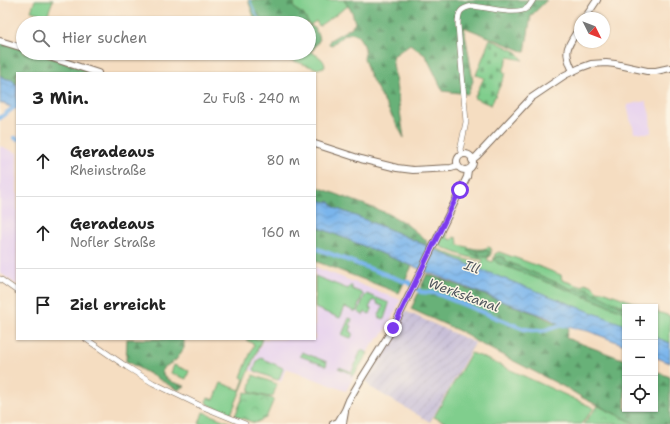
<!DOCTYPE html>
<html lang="de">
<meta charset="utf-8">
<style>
:root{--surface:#fff;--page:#f2f2f2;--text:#222;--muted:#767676;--line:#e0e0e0}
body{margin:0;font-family:"Shantell Sans",sans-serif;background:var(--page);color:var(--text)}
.controls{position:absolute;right:12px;bottom:12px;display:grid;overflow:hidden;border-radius:0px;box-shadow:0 1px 3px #0004}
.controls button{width:36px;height:36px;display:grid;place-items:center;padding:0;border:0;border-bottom:1px solid var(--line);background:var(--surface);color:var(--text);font:20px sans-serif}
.compass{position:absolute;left:574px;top:12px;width:36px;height:36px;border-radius:50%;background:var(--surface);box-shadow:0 1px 3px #0004;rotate:132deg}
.stop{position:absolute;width:12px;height:12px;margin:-9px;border:3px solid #7c3aed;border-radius:50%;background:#fff}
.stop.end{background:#7c3aed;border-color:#fff;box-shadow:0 1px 4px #0008}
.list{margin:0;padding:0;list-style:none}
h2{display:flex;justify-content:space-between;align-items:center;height:52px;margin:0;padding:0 16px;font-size:17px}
h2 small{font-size:13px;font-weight:400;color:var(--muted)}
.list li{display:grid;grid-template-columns:26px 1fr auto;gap:12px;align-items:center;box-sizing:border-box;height:72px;padding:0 16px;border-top:1px solid var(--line)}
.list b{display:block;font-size:15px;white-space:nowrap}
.list p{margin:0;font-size:13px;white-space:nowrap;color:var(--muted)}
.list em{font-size:13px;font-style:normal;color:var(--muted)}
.icon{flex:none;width:22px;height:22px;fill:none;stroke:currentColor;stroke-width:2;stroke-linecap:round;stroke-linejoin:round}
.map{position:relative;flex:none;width:670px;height:424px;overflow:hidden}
.search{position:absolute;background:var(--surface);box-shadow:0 1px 3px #0004;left:16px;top:16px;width:300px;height:44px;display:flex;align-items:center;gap:10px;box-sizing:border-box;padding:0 14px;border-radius:22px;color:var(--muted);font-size:15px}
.panel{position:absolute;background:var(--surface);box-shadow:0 1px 3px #0004;left:16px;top:72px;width:300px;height:268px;border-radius:0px}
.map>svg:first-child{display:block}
.built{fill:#e7d2ef}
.industrial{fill:url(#industrial-furrows)}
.green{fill:#80ce8d;stroke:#5e7c56}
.forest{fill:url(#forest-firs);stroke:#526e4b}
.cemetery{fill:url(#cemetery-stones);stroke:#5e7c56}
.park{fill:url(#park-crowns);stroke:#5e7c56}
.water{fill:url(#water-waves);stroke:#5a7085}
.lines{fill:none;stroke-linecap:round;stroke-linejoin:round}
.stream{stroke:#7ab5ec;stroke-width:1.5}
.canal{stroke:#7ab5ec;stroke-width:4.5}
.minor-casing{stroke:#7c6957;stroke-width:6}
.major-casing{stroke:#7c6957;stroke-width:8}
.minor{stroke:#fff;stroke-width:5}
.major{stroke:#fff;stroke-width:6}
.route{stroke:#7c3aed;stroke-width:5}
.labels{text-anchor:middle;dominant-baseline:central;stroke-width:3;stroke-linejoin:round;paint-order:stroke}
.water-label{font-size:13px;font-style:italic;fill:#4e545c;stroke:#fcf5e5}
</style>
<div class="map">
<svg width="670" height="424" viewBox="0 0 670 424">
<defs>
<pattern id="industrial-furrows" width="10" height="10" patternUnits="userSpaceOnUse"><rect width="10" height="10" fill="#c8bfd8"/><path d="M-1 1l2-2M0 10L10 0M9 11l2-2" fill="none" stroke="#ada4b9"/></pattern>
<pattern id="forest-firs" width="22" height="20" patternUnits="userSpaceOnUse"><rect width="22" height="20" fill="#68b178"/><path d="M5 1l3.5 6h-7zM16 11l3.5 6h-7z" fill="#579062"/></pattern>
<pattern id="cemetery-stones" width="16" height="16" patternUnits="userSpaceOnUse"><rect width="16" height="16" fill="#80ce8d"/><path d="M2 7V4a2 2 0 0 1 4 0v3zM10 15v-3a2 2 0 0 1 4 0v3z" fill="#6aa773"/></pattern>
<pattern id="park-crowns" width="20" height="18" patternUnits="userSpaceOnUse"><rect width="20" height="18" fill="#80ce8d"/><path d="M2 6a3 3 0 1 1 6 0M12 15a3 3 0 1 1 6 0" fill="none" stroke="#6aa773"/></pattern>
<pattern id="water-waves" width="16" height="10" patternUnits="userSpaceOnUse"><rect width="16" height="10" fill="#7ab5ec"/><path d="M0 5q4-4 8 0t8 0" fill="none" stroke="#6593bf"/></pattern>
</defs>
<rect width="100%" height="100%" fill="#fcf5e5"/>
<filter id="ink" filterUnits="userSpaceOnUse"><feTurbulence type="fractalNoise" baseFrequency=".025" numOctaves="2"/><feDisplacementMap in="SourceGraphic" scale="8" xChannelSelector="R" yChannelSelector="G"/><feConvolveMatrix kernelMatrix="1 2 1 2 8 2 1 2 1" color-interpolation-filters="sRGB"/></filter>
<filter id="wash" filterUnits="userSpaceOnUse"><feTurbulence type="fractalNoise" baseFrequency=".012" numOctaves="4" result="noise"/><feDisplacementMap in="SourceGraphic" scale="16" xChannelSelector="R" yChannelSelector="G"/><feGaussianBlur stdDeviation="0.9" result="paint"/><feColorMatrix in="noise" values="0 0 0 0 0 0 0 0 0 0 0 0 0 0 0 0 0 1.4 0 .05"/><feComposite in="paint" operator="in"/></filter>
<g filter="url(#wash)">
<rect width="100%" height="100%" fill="#f5ddc1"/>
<g class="built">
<path d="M646,101L650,115L651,133H634L633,126L631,123L627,105Z"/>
<path d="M0,146L17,153V285L0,273Z"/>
<path d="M315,267L401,300L384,333L371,346L346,391L286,368L281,382L250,370L263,339H315Z"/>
</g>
<path class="industrial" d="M405,311L475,343L430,422L370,387L367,382L368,378Z"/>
<g class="green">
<path d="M35,0H53L47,16L31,11Z"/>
<path d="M292,0H344L348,6L319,26L316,21L310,25L303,14L297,11L294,7V3Z"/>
<path d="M309,51C316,55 325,58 325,67L320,68L318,69L270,53H309Z"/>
<path d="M446,234L448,235L447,238L452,240L454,237L457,238L458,243L459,245C469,247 480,252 488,247L491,248V254L487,260L493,262L495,254L499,252L530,263L561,275L562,280L583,287L585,283C587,284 589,284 591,285C596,288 595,293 603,291L646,307H625V326L479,269L425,245L426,243C444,252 462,260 482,263L483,260C468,258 452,252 438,245L444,235Z"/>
<path d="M315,276L348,289L350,286H352V289L362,293L363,294L356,312L345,307L340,318L315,308Z"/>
<path d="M367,294L389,303V304L384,319L378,317L383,306L377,304L378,302L373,300L369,308L372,309L370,314L365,312L363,315L358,312L364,297Z"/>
<path d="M655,311L670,316V343L655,338Z"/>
<path d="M349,318L352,319L350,325L352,326L350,331L353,333L351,338L342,335Z"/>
<path d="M246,339H262L231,414L207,404L206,401L208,398L214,400L221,383L240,390L244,379L241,377L254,344L246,340Z"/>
<path d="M361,350L368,353L354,375L351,376L352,374L338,368L339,367L352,372Z"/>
<path d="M302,352L327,362L326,366L300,356Z"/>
<path d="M471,353L480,356L594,408L581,424H449L434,417Z"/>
<path d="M261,358L283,368V369L279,379L277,380L255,371L254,369L258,360Z"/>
<path d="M174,365L189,371L186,379L171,373Z"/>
<path d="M253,375L277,384L273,396L269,397L249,392Z"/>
<path d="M203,412L233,424H199Z"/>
</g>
<g class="forest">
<path d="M248,0H292L294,3V7L297,11L303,14L310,25L316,29V31L320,39L313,50L309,51V23H256Z"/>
<path d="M344,0H547L531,16L525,52L464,27L473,81L468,94L443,91L426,56L410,44L392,57L404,138L369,74L364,58L365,53L364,45L358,36L352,33L344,35L332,45L329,44L330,40L352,27L355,23L352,12Z"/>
<path d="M0,41L23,48V53H37L98,73H17V84H15L12,80L4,78L0,75Z"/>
<path d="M315,186L389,214L405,223L427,241L425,245L386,228L335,208L330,202L322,201L318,198H315Z"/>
<path d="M315,226L412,266L399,293L315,261Z"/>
<path d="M467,249L478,251L486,250L489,251V253L488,257C480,258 472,255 467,250Z"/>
<path d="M499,256L504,257L506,261L572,289L575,288L582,290L587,288L589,289L592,292L598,294L609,300L625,307V312L497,263L495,260L496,257Z"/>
<path d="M427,274L539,315C549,320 558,324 569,327L566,338L625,360V409H655V371L670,377V424H636L583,398L570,390L475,341L466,334L411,309Z"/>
<path d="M127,339H184V348L176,360L163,368L162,371L164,377L172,382L185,386L178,390L126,361Z"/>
</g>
<path class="cemetery" d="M490,39L517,52L523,60L508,57L503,72L506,73L491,105L474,98L484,78L476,75Z"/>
<g class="park">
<path d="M245,392L274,399L266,418L255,423L235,416Z"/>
<path d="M598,406L636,424H583Z"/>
</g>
<g class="water">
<path d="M0,75C1,76 3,78 4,78C9,80 13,78 15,84H17V109L0,103Z"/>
<path d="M315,198H318L322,201L330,202L335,208L386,228L479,269L625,325V345L588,331L562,326L551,319L539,314L504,302L427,272L315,226Z"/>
<path d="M655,337L670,343V363L655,357Z"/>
</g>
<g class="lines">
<path class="stream" d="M250,0L254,10L261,23"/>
<g class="canal">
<path d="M0,118L17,105"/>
<path d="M15,138L17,139"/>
<path d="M315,248L403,281L408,282L421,292L435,293L524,329L539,331L546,330L558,326L568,324"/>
</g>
</g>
</g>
<g filter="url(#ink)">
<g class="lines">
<defs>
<g id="minor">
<path d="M462,155L460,149L461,146L466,122L458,25C458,12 460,8 473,6C486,7 517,16 527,8C530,6 531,3 533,0"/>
<path d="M0,279L17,291"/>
<path d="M86,339L127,367L153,383L201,406L245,424"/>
</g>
<g id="major">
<path d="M585,18L597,0"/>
<path d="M0,41L23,48"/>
<path d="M37,53L98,73"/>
<path d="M573,71C562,49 568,46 580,27"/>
<path d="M315,144L361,159L397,168L413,170L451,168L458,166"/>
<circle cx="465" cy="162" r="8"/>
<path d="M472,160L477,156L531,98L565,75L580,68L591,64L606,63L615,64L647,71H656L670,68"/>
<path d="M343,423L345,412"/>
<path d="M333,424L338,422L345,410L349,400L360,381L393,328L467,177L468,170"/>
</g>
</defs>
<use href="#minor" class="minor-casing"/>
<use href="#major" class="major-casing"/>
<use href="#minor" class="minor"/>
<use href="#major" class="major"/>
</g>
</g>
<g class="lines" filter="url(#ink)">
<path class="route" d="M393,328L460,190"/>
</g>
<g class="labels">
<g class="water-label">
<text transform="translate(472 267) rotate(20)">Ill</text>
<text transform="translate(464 295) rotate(20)">Werkskanal</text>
</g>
</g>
</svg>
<div class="controls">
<button>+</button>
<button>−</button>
<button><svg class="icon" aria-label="locate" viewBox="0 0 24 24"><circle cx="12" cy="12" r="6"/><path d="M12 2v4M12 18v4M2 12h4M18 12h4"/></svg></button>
</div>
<svg class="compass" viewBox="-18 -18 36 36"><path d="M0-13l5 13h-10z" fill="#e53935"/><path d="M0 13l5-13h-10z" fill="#767676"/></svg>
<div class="stop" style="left:460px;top:190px"></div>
<div class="stop end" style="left:393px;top:328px"></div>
<div class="search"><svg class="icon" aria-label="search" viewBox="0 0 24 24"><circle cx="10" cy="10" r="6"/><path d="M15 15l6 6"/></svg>Hier suchen</div>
<section class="panel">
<h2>3 Min.<small>Zu Fuß · 240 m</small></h2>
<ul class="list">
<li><svg class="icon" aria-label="ahead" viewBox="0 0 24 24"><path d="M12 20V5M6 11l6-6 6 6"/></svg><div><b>Geradeaus</b><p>Rheinstraße</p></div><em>80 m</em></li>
<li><svg class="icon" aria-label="ahead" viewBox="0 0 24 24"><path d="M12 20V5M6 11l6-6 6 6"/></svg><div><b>Geradeaus</b><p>Nofler Straße</p></div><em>160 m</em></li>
<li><svg class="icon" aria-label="arrive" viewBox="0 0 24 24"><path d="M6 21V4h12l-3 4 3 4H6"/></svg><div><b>Ziel erreicht</b></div></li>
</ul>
</section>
</div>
